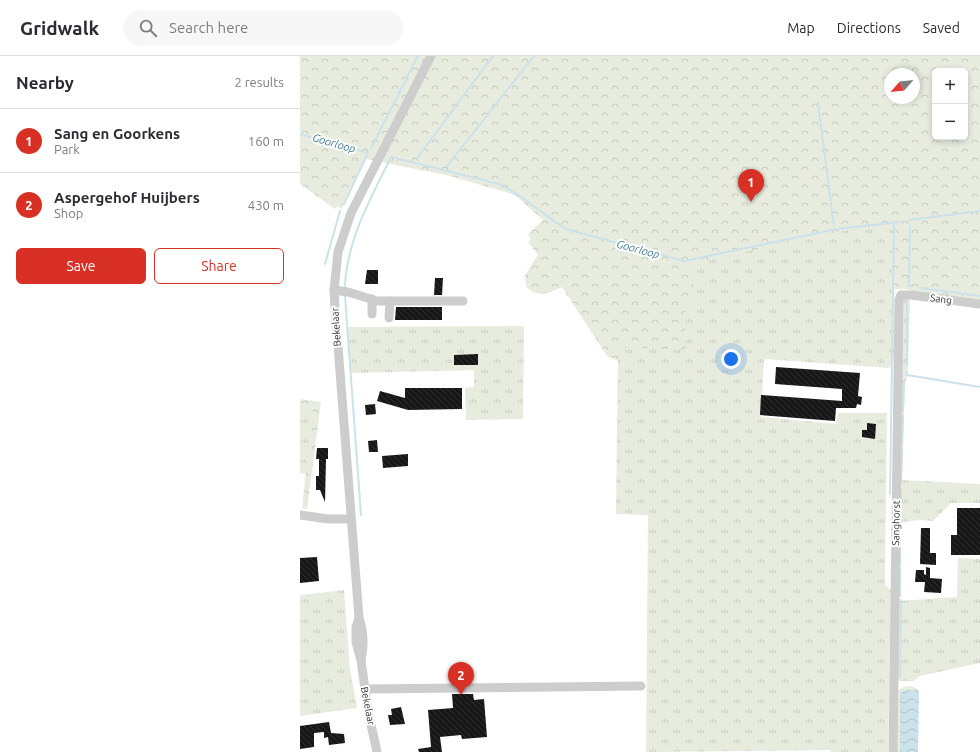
<!DOCTYPE html>
<meta charset="utf-8">
<style>
:root{--surface:#fff;--page:#f7f7f7;--text:#2b2b33;--muted:#7c7c81;--line:#e1e1e2;--accent:#d93025}
body{margin:0;font-family:Ubuntu,sans-serif;background:var(--page);color:var(--text)}
.controls{position:absolute;right:12px;top:12px;display:grid;overflow:hidden;border-radius:6px;box-shadow:0 2px 6px #0003}
.controls button{width:36px;height:36px;display:grid;place-items:center;padding:0;border:0;border-bottom:1px solid var(--line);background:var(--surface);color:var(--text);font:20px sans-serif}
.compass{position:absolute;left:584px;top:12px;width:36px;height:36px;border-radius:50%;background:var(--surface);box-shadow:0 2px 6px #0003;rotate:242deg}
.you{position:absolute;left:431px;top:303px;width:14px;height:14px;margin:-10px;border:3px solid #fff;border-radius:50%;background:#1a73e8;box-shadow:0 0 0 6px #1a73e833}
.badge{display:grid;place-items:center;width:26px;height:26px;border-radius:50%;background:var(--accent);color:#fff;font-size:13px;font-weight:700}
.pin{position:absolute;translate:-50% -33px;filter:drop-shadow(0 1px 2px #0008)}
.pin::after{content:'';position:absolute;top:21px;width:14px;height:12px;background:inherit;clip-path:polygon(0 0,100% 0,50% 100%)}
.list{margin:0;padding:0;list-style:none}
h2{display:flex;justify-content:space-between;align-items:center;height:52px;margin:0;padding:0 16px;font-size:17px}
h2 small{font-size:13px;font-weight:400;color:var(--muted)}
.list li{display:grid;grid-template-columns:26px 1fr auto;gap:12px;align-items:center;box-sizing:border-box;height:64px;padding:0 16px;border-top:1px solid var(--line)}
.list b{display:block;font-size:15px;white-space:nowrap}
.list p{margin:0;font-size:13px;white-space:nowrap;color:var(--muted)}
.list em{font-size:13px;font-style:normal;color:var(--muted)}
.actions{display:flex;gap:8px;padding:12px 16px}
.actions a{flex:1;padding:9px 0;border:1px solid var(--accent);border-radius:6px;text-align:center;font-size:14px;color:var(--accent)}
.actions .main{background:var(--accent);color:#fff}
.icon{flex:none;width:22px;height:22px;fill:none;stroke:currentColor;stroke-width:2;stroke-linecap:round;stroke-linejoin:round}
.map{position:relative;flex:none;width:680px;height:696px;overflow:hidden}
header{display:flex;align-items:center;gap:24px;box-sizing:border-box;height:56px;padding:0 20px;background:var(--surface);border-bottom:1px solid var(--line)}
header strong{font-size:19px}
nav{display:flex;gap:22px;margin-inline-start:auto;font-size:14px}
.search{width:280px;height:36px;background:var(--page);display:flex;align-items:center;gap:10px;box-sizing:border-box;padding:0 14px;border-radius:22px;color:var(--muted);font-size:15px}
main{display:flex}
aside{flex:1;background:var(--surface)}
.map>svg:first-child{display:block}
.grass{fill:url(#grass-tufts)}
.forest{fill:url(#forest-crowns);fill-rule:evenodd}
.water{fill:url(#water-waves)}
.lines{fill:none;stroke-linecap:round;stroke-linejoin:round}
.stream{stroke:#cce2eb;stroke-width:2}
.building{fill:url(#building-back-hatch)}
.minor{stroke:#cdcdcd;stroke-width:9}
.labels{text-anchor:middle;dominant-baseline:central;stroke-width:4;stroke-linejoin:round;paint-order:stroke}
.street-label{font-size:10px;fill:#303030;stroke:#fff}
.water-label{font-size:11px;font-style:italic;fill:#407990;stroke:#fff}
</style>
<header>
<strong>Gridwalk</strong>
<div class="search"><svg class="icon" aria-label="search" viewBox="0 0 24 24"><circle cx="10" cy="10" r="6"/><path d="M15 15l6 6"/></svg>Search here</div>
<nav><a>Map</a><a>Directions</a><a>Saved</a></nav>
</header>
<main>
<aside>
<h2>Nearby<small>2 results</small></h2>
<ul class="list">
<li><span class="badge">1</span><div><b>Sang en Goorkens</b><p>Park</p></div><em>160 m</em></li>
<li><span class="badge">2</span><div><b>Aspergehof Huijbers</b><p>Shop</p></div><em>430 m</em></li>
</ul>
<div class="actions"><a class="main">Save</a><a>Share</a></div>
</aside>
<div class="map">
<svg width="680" height="696" viewBox="0 0 680 696">
<defs>
<pattern id="grass-tufts" width="24" height="20" patternUnits="userSpaceOnUse"><rect width="24" height="20" fill="#e7ecdf"/><path d="M3 7l-1-3M5 7V3M7 7l1-3M15 17l-1-3M17 17v-4M19 17l1-3" fill="none" stroke="#c6cbc0"/></pattern>
<pattern id="forest-crowns" width="20" height="18" patternUnits="userSpaceOnUse"><rect width="20" height="18" fill="#e7ecdf"/><path d="M2 6a3 3 0 1 1 6 0M12 15a3 3 0 1 1 6 0" fill="none" stroke="#c6cbc0"/></pattern>
<pattern id="water-waves" width="16" height="10" patternUnits="userSpaceOnUse"><rect width="16" height="10" fill="#cce2eb"/><path d="M0 5q4-4 8 0t8 0" fill="none" stroke="#b0c2ca"/></pattern>
<pattern id="building-back-hatch" width="6" height="6" patternUnits="userSpaceOnUse"><rect width="6" height="6" fill="#171717"/><path d="M-1 5l2 2M0 0l6 6M5-1l2 2" fill="none" stroke="#303030"/></pattern>
</defs>
<rect width="100%" height="100%" fill="#fff"/>
<g class="grass">
<path d="M666,0L680,215L595,173L594,305L589,312L464,303L461,361L536,368L538,357H587L585,517V529L591,534L588,696H531V694L346,696L348,459L316,458L318,291L383,207L635,81H665V15H637Z"/>
<path d="M610,241L608,318L605,327L602,424L680,428V447H651L633,465L621,464L602,466V469H600L601,243Z"/>
<path d="M224,270L223,363L166,364L165,332L174,331V314L50,317L46,271Z"/>
<path d="M0,348L13,351L6,418L0,417Z"/>
<path d="M658,502L680,503V607L620,620L614,625H599L595,621L598,545L657,541Z"/>
<path d="M44,534L50,613L57,652L0,660V539Z"/>
<path d="M611,630L619,634V696V637L617,634H605L600,637V696H594L598,634L604,631Z"/>
</g>
<g class="forest">
<path d="M0,0H680V245L621,237L606,233H595V230L593,229L592,169L535,176L386,209L399,243L385,251L386,294L319,291L318,305L307,300L262,231C250,237 236,243 226,230L225,219L238,199L228,186L231,183L228,178L243,164L215,139L150,120L66,103L41,153L37,150L35,153L0,128ZM635,15H665V81H635ZM590,18H614V42H590Z"/>
<path d="M0,343L21,346L7,453L2,452L13,351L0,348Z"/>
</g>
<path class="water" d="M605,634H617L619,637L618,696H600V637Z"/>
<g class="lines">
<g class="stream">
<path d="M518,47L534,170"/>
<path d="M0,78L68,97L44,148"/>
<path d="M71,92L118,0"/>
<path d="M118,101L193,0"/>
<path d="M147,110L234,0"/>
<path d="M609,164L680,155"/>
<path d="M610,170L609,230H611"/>
<path d="M25,208L40,155"/>
<path d="M45,230C47,183 71,142 91,101L199,128C223,139 243,159 266,173L384,205L537,173L599,166"/>
<path d="M621,232L680,240"/>
<path d="M45,240L61,459"/>
<path d="M607,309V244"/>
<path d="M606,316L607,319L680,331"/>
<path d="M603,355L604,326"/>
<path d="M602,388L603,359"/>
<path d="M601,425L602,394"/>
<path d="M590,438L594,166"/>
<path d="M601,468V433"/>
<path d="M600,510V491"/>
<path d="M600,513V540"/>
<path d="M600,621L601,544"/>
</g>
</g>
<g class="building">
<path d="M67,214H78V228H65Z"/>
<path d="M135,222H143L142,239H134Z"/>
<path d="M96,251H142V264H95Z"/>
<path d="M178,298V309H154V299Z"/>
<path d="M476,311L560,317L558,340L562,341L561,349L557,348L556,352H536L535,365L460,359L461,339L542,345V333L475,328Z"/>
<path d="M105,332H162V353L108,354L77,345L80,335L105,342Z"/>
<path d="M75,348L76,358L66,359L65,349Z"/>
<path d="M567,367L576,368L575,383L562,381V374H567Z"/>
<path d="M77,384L78,396H69L68,385Z"/>
<path d="M17,392H28V403H26L25,446L20,434H16V420H19V403H16Z"/>
<path d="M108,398V410L83,412L82,400Z"/>
<path d="M657,452H680V499H651V479H657Z"/>
<path d="M621,472H630V497H636V509L620,508Z"/>
<path d="M17,501L19,525L0,527V502Z"/>
<path d="M626,511L630,512V522L642,523L641,537L624,536L625,526H615L616,514H624V518L626,519Z"/>
<path d="M152,638H173L174,644L184,643L187,681L162,683L161,679L140,681L142,696H119L118,693L131,691L128,654L153,652Z"/>
<path d="M101,651L105,668L90,669L88,659H92L91,653Z"/>
<path d="M29,666L31,677L44,678L45,687L29,689L28,681L24,682V676L14,677V691L0,693V670Z"/>
</g>
<g class="lines">
<g class="minor">
<path d="M34,234L48,236L77,245H163"/>
<path d="M72,258V243"/>
<path d="M89,262L90,245"/>
<path d="M0,459L28,463H51"/>
<path d="M59,562L56,571V586L61,604L68,655L77,696"/>
<path d="M61,604C64,590 64,576 59,562L35,251L34,234L38,196L51,157L131,0"/>
<path d="M64,633L341,630"/>
<path d="M593,696L599,244L601,239H611L680,248"/>
</g>
</g>
<g class="labels">
<g class="street-label">
<text transform="translate(641 243) rotate(8)">Sang</text>
<text transform="translate(36 271) rotate(-94)">Bekelaar</text>
<text transform="translate(596 467) rotate(-89)">Sanghorst</text>
<text transform="translate(68 650) rotate(79)">Bekelaar</text>
</g>
<g class="water-label">
<text transform="translate(34 87) rotate(16)">Goorloop</text>
<text transform="translate(338 193) rotate(15)">Goorloop</text>
</g>
</g>
</svg>
<div class="controls">
<button>+</button>
<button>−</button>
</div>
<svg class="compass" viewBox="-18 -18 36 36"><path d="M0-13l5 13h-10z" fill="#e53935"/><path d="M0 13l5-13h-10z" fill="#7c7c81"/></svg>
<div class="you"></div>
<div class="pin badge" style="left:451px;top:146px">1</div>
<div class="pin badge" style="left:161px;top:639px">2</div>
</div>
</main>
